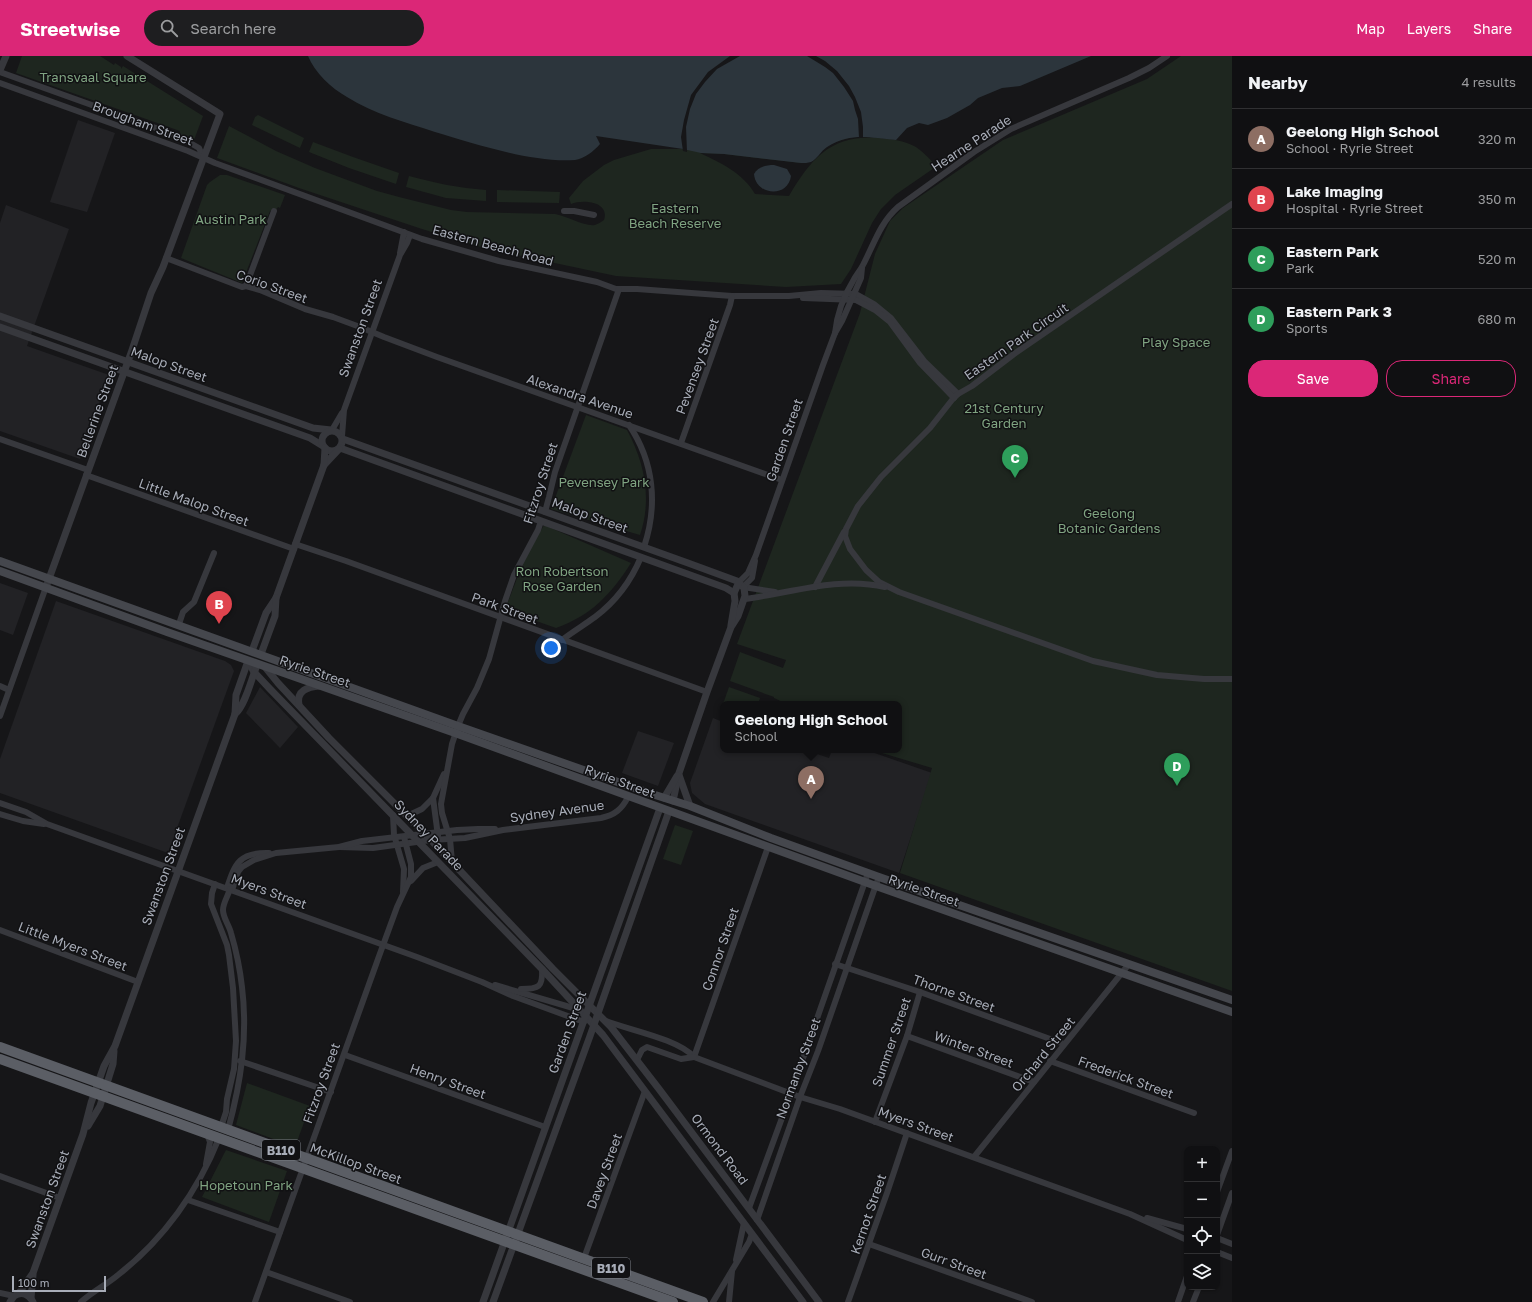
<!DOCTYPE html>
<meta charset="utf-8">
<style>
:root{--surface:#101012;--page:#1e1e20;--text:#f1f3f6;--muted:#9c9d9f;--line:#303032;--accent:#db2777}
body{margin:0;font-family:"Golos Text",sans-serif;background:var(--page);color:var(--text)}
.controls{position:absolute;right:12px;bottom:12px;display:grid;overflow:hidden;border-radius:8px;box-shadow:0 1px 3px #0004}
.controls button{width:36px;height:36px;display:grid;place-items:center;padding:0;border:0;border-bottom:1px solid var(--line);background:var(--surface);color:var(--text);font:20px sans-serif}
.scale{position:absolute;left:12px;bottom:10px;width:94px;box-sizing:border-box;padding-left:4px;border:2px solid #a8adb8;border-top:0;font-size:11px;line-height:14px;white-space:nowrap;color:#a8adb8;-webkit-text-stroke:3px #111113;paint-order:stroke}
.you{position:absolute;left:551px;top:592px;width:14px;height:14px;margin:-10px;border:3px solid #fff;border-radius:50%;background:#1a73e8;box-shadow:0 0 0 6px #1a73e833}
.badge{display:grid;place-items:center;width:26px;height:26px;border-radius:50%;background:var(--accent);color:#fff;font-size:13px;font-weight:700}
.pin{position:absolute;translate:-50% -33px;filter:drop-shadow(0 1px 2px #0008)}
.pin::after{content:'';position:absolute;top:21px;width:14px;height:12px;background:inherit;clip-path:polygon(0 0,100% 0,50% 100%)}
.popup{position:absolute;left:720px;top:645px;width:182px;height:52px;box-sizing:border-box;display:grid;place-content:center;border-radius:8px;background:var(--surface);filter:drop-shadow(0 1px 3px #0005);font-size:13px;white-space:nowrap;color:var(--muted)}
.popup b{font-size:15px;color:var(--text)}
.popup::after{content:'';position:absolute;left:50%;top:100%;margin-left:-8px;border:8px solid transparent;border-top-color:var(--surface)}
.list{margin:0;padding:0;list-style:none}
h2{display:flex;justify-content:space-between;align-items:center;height:52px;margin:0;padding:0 16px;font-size:17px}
h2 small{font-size:13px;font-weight:400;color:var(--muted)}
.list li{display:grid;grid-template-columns:26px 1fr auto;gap:12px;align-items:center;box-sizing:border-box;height:60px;padding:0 16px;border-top:1px solid var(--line)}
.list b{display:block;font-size:15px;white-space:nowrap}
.list p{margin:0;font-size:13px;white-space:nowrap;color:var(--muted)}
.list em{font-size:13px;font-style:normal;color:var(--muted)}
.actions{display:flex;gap:8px;padding:12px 16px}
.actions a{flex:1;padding:9px 0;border:1px solid var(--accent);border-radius:16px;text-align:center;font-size:14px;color:var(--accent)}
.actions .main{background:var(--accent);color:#fff}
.icon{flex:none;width:22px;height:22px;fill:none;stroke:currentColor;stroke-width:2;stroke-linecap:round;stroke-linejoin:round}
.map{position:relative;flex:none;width:1232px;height:1246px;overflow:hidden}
header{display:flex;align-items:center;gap:24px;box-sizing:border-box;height:56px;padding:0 20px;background:var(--accent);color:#fff}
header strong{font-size:19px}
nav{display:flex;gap:22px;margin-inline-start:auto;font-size:14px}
.search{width:280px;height:36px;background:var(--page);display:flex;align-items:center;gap:10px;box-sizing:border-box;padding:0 14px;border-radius:22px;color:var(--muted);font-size:15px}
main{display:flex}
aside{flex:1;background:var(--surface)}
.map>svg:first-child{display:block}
.built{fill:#222225}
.green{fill:#1e261f}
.water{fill:#2c353c}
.pier{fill:#161618}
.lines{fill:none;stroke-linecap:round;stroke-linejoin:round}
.minor{stroke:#37383d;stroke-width:6}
.tertiary{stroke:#37383d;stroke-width:7}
.secondary{stroke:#45474d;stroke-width:8}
.trunk{stroke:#5b5e65;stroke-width:10}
.labels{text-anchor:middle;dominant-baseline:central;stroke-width:3;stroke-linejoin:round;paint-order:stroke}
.shield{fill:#111113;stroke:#7b7e86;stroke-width:1}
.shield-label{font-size:12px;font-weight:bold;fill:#a8adb8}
.park-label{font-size:13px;fill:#7fa381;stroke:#111113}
.street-label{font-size:13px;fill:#a8adb8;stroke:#111113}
</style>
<header>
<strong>Streetwise</strong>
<div class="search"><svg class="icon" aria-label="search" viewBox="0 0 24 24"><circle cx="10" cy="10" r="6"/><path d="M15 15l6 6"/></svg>Search here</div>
<nav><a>Map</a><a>Layers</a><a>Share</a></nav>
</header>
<main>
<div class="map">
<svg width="1232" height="1246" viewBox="0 0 1232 1246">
<rect width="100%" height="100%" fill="#161618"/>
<g class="built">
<path d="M78,64L115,77L87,156L50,146Z"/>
<path d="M6,149L69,173L27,290L109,319L80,403L0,375V167Z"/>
<path d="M0,527L28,537L13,579L0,574Z"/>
<path d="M56,545L225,605L231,609L234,615L168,797L0,737V703Z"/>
<path d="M260,631L298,671L280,692L246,657Z"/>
<path d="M713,662L723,666V694H805L829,702L832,694H866L932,717L899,817L705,748L692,737L690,727Z"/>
<path d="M638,675L674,687L658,730L622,717Z"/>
</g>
<g class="green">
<path d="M22,0H100L114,9L115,7L121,11V13L123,10L203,60L194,84L179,79L180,75L16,17Z"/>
<path d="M814,0L862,80C849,82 836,84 825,92C814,100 816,105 801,107L724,98L700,97C721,107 743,117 755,138L789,140C812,101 832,78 881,82C892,83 904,85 914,90C922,94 930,104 937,110L895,139L881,153L872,167L851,213L841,228L786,231L616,220L484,192L422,173L299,132L217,102L229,70L276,95L315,112L377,135L399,141L451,154L467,156L555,158C566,160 586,171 595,169C598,168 601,166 604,164C610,146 584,143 571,148L569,142L583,125L604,109L614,104L651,93H683Z"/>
<path d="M1181,0H1232V935L900,817L932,712L872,694H899V648H787L774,642V641L730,625L740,596L783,612L786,604L737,588L860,257L875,198L890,165L903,152L1003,84L1147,23Z"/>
<path d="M258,59L304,82L300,92L252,69L255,61Z"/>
<path d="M313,86L353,101L399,117L396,128L349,112L309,96Z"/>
<path d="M220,119H227L285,139L280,152L278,151L276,154L270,155L242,227L181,202L207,129L210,126Z"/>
<path d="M409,120C435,127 459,132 486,134V145L446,142L406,131Z"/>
<path d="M497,134L560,136L559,147L497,146Z"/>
<path d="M586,359L627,374C645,407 652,444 640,479L551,453Z"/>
<path d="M544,469L631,507C611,538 592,559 556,572L505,554L524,504Z"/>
<path d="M729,631L760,642L758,648H723Z"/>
<path d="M675,769L693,775L681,809L663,803Z"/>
<path d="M247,1027L310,1050L295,1091L236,1069Z"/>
<path d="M226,1094L287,1115L269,1166L202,1141Z"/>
</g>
<g class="water">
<path d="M308,0H1091L1020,30L1002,32L978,42L970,49L947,62L928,69L919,67L907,72L896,84C869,82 852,76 827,91C821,95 817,103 811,106C808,107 804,107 801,107L724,98L701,97L683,93L596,80L600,88C594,95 584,103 575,104C532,107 476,88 435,76C405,66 374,58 347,41C331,32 315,17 308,0Z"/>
<path d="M774,109L787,113L791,120C788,142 756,140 754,118C758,111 766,109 774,109Z"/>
</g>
<g class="pier">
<path d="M730,0H740L717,13L705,26L696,38L690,53L686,71L687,96L683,95L681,81L684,64L691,39L708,16Z"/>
<path d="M807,0H816L825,5L837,15L849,30L855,41L861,56L863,71V82H859L858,63L855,54L853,45L844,31L833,17L825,11Z"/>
</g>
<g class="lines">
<g class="minor">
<path d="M0,16L178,80L199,92L203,101"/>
<path d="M0,27L188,95L215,107L422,183L499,205L597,226L616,233H637L732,240H789L821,237L856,238L874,248L891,262L925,306L958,338"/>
<path d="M1232,148L1014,298L972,330L958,338L952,344L930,372L881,421L858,450L846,473L845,480L850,493L866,514L879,526L899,536L1093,605L1157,619L1204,623H1232"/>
<path d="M564,155H574L594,159"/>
<path d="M400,197L404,176"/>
<path d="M166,202L242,231L246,230L260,234L305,253L333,261L360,271L384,281L437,301L782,424"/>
<path d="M246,230L274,155"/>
<path d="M803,242L856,244L875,254L890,266L920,307L954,342"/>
<path d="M835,277C837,258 843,241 853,225C856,219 860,215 863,209C874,188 880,167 898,151L974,96L1011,73L1129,22L1149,12L1167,0"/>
<path d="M629,369C654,406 658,449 644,491"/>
<path d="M332,374L342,357"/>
<path d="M342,380L344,354L400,199L407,187L410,179"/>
<path d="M0,383L88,414"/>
<path d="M681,387L730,249L732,240"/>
<path d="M86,419L294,493"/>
<path d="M545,456L549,441L555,416L619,233"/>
<path d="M295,488L346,505L707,636"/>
<path d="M739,526L748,517L756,499L823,309L835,277L842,265L861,222L862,212"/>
<path d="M743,531L775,536"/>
<path d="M743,531L752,522L755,505"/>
<path d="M815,531L844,476"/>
<path d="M745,543C791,537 838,520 885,531"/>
<path d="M179,568L183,556L194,546L214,497"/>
<path d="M562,584C572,576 584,569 595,561C615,546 631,525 641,501"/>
<path d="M0,630L9,634"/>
<path d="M0,660L46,531"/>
<path d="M0,747L26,756L47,768L417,901L482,926L513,940L584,966"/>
<path d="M0,758L23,765L44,768"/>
<path d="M393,759L394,779L404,813L403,836"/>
<path d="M407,760L422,753L433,742"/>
<path d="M438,780L433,742L444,718"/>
<path d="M339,791L373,792L431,784L465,782L503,774L601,762C615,759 622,753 628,741"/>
<path d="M452,806L450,783L442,757L441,748L452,688L458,670L463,658L477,632L489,603L505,545L514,519L538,474L541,465"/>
<path d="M411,825L423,812L438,806"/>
<path d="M215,828L212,837L211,848L227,889L229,899L233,932L236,985L234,1013L227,1043L226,1056L221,1071"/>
<path d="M227,832C235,807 240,796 269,797"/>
<path d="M232,834L238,816L242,811L254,804L276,797L339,791L362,785L457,774L478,773H495"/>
<path d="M0,874L138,926"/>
<path d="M835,908L920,936L1064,988"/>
<path d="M495,929L580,954"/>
<path d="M521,933C539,933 543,931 542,913"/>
<path d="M606,965C629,974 678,983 694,1001L800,1041L840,1053L1130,1158L1187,1184"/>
<path d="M907,980L1034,1026"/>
<path d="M345,999L545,1071"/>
<path d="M694,1001L768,791"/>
<path d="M637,1004L642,994L647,991L681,1003L694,1001"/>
<path d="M240,1005L331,1036"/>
<path d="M1050,1005L1194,1057"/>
<path d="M875,1066L907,980L920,936"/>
<path d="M228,1074C241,1026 248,980 242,931C240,913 236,894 231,877C229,869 223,862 223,854C223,847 228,840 230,833"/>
<path d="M974,1101L1129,908"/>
<path d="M206,1108L210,1086L207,1078"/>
<path d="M0,1120L60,1142"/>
<path d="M1217,1136L1232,1095"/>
<path d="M188,1144L280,1176"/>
<path d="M749,1152L786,1051L868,817"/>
<path d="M1147,1162L1187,1173"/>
<path d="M757,1164L800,1041L818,995L877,826"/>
<path d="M1217,1179L1232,1137"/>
<path d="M1217,1182L1232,1188"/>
<path d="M869,1188L1032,1246"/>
<path d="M1217,1196L1232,1202"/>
<path d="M584,1202L645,1035"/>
<path d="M736,1204L744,1167"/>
<path d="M266,1216L350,1246"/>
<path d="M0,1237L14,1240"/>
<path d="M81,1246C92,1236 106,1229 118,1219C163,1184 198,1135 219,1082"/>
<path d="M255,1246L378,903L397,851L411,821V808L404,781"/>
<path d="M713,1246L749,1186L752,1178"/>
<path d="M729,1246L732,1215"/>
<path d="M848,1246L887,1137L907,1077"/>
<path d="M1178,1246L1187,1220"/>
<path d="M1193,1246L1199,1231"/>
</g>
<g class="tertiary">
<path d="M0,14L6,0"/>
<path d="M0,260L313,372L331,374"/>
<path d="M0,271L310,382L323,390"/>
<circle cx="332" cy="385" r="10"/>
<path d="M343,383L688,507L737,525L744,532L745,540L738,560L731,571L707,636L679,717L673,745"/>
<path d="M340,392L726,532L734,537"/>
<path d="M324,409L339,393"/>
<path d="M46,531L131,297L151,237L163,211L220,58L127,0"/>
<path d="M731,569L735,545L734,537L739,526"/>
<path d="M252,595L266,557L276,542L324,409L325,392"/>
<path d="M261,598L275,560L276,542"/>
<path d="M248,605L254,616L270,633L542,913L603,979L803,1246"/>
<path d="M265,611L278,627L329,682L431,784L553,913L611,971L659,1033L819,1246"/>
<path d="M299,649C296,634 308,631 320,630"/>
<path d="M235,658C245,650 251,624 256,612"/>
<path d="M679,719L690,750"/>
<path d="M664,742L677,720"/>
<path d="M88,1070L100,1050L113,1008L114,995"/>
<path d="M19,1237L33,1217L83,1078L91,1047L104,1010L115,990L235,658L236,639L248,605"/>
<path d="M31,1242L33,1219"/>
<path d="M10,1246L14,1240C22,1235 29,1238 33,1246"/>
<path d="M483,1246L660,752"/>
<path d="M493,1246L590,980L669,755"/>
</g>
<g class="secondary">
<path d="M0,505L458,670L652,738L690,750L771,782L879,821L1232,944"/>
<path d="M0,515L167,576L455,677L876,830L1232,956"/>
</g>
<g class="trunk">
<path d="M0,991L703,1246"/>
<path d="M0,1003L673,1246"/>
</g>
</g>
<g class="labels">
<g class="shield">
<rect x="262" y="1084" width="38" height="20" rx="3"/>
<rect x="592" y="1202" width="38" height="20" rx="3"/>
</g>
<g class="shield-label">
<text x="281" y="1094">B110</text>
<text x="611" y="1212">B110</text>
</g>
<g class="park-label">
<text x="93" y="21">Transvaal Square</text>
<text x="675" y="152">Eastern<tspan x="675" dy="15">Beach Reserve</tspan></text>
<text x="231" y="163">Austin Park</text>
<text x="1176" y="286">Play Space</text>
<text x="1004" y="352">21st Century<tspan x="1004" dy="15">Garden</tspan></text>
<text x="604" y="426">Pevensey Park</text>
<text x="1109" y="457">Geelong<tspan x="1109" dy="15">Botanic Gardens</tspan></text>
<text x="562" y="515">Ron Robertson<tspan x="562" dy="15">Rose Garden</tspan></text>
<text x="246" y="1129">Hopetoun Park</text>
</g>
<g class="street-label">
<text transform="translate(143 67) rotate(20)">Brougham Street</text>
<text transform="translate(971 87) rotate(-33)">Hearne Parade</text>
<text transform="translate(493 189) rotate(15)">Eastern Beach Road</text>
<text transform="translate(272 230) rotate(20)">Corio Street</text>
<text transform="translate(360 272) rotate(-70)">Swanston Street</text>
<text transform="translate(1016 285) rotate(-35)">Eastern Park Circuit</text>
<text transform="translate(169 308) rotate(20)">Malop Street</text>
<text transform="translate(697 310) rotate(-70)">Pevensey Street</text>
<text transform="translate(580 340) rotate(19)">Alexandra Avenue</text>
<text transform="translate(97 355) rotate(-70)">Bellerine Street</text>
<text transform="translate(784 384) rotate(-71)">Garden Street</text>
<text transform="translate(540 427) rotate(-72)">Fitzroy Street</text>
<text transform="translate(194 446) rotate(20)">Little Malop Street</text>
<text transform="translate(590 459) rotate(20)">Malop Street</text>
<text transform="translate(505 552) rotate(20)">Park Street</text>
<text transform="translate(315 615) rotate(19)">Ryrie Street</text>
<text transform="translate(620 725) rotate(20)">Ryrie Street</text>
<text transform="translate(557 755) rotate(-8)">Sydney Avenue</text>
<text transform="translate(429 779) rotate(46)">Sydney Parade</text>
<text transform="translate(163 820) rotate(-70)">Swanston Street</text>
<text transform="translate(924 834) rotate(19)">Ryrie Street</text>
<text transform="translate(269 835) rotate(20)">Myers Street</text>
<text transform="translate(73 890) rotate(21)">Little Myers Street</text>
<text transform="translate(720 893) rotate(-71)">Connor Street</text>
<text transform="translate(954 937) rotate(20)">Thorne Street</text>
<text transform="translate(567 976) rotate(-70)">Garden Street</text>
<text transform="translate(891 986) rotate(-71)">Summer Street</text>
<text transform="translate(974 993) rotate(20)">Winter Street</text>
<text transform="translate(1043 998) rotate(-51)">Orchard Street</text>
<text transform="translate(798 1012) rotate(-70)">Normanby Street</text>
<text transform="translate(1126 1021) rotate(20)">Frederick Street</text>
<text transform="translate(448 1025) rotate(20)">Henry Street</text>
<text transform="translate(321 1027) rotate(-70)">Fitzroy Street</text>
<text transform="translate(916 1068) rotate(20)">Myers Street</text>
<text transform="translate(720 1093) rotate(53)">Ormond Road</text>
<text transform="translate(356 1107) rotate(20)">McKillop Street</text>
<text transform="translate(604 1115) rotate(-70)">Davey Street</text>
<text transform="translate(47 1143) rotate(-70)">Swanston Street</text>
<text transform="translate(868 1158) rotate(-71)">Kernot Street</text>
<text transform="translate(954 1207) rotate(20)">Gurr Street</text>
</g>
</g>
</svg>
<div class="controls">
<button>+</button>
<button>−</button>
<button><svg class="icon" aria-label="locate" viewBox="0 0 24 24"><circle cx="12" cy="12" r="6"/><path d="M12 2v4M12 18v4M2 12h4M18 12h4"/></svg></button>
<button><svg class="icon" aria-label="layers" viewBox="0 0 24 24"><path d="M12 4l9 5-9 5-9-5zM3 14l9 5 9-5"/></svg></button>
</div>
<div class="scale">100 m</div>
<div class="you"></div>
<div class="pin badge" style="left:811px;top:743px;background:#8d6e63">A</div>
<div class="popup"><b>Geelong High School</b>School</div>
<div class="pin badge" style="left:219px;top:568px;background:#e0444e">B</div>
<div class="pin badge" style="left:1015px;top:422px;background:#2e9e5b">C</div>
<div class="pin badge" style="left:1177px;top:730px;background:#2e9e5b">D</div>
</div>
<aside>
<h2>Nearby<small>4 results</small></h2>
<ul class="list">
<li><span class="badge" style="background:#8d6e63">A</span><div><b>Geelong High School</b><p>School · Ryrie Street</p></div><em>320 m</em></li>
<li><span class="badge" style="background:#e0444e">B</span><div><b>Lake Imaging</b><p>Hospital · Ryrie Street</p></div><em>350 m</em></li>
<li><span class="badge" style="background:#2e9e5b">C</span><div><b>Eastern Park</b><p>Park</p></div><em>520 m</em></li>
<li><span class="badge" style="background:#2e9e5b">D</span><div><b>Eastern Park 3</b><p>Sports</p></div><em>680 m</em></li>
</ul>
<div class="actions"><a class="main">Save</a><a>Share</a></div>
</aside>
</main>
